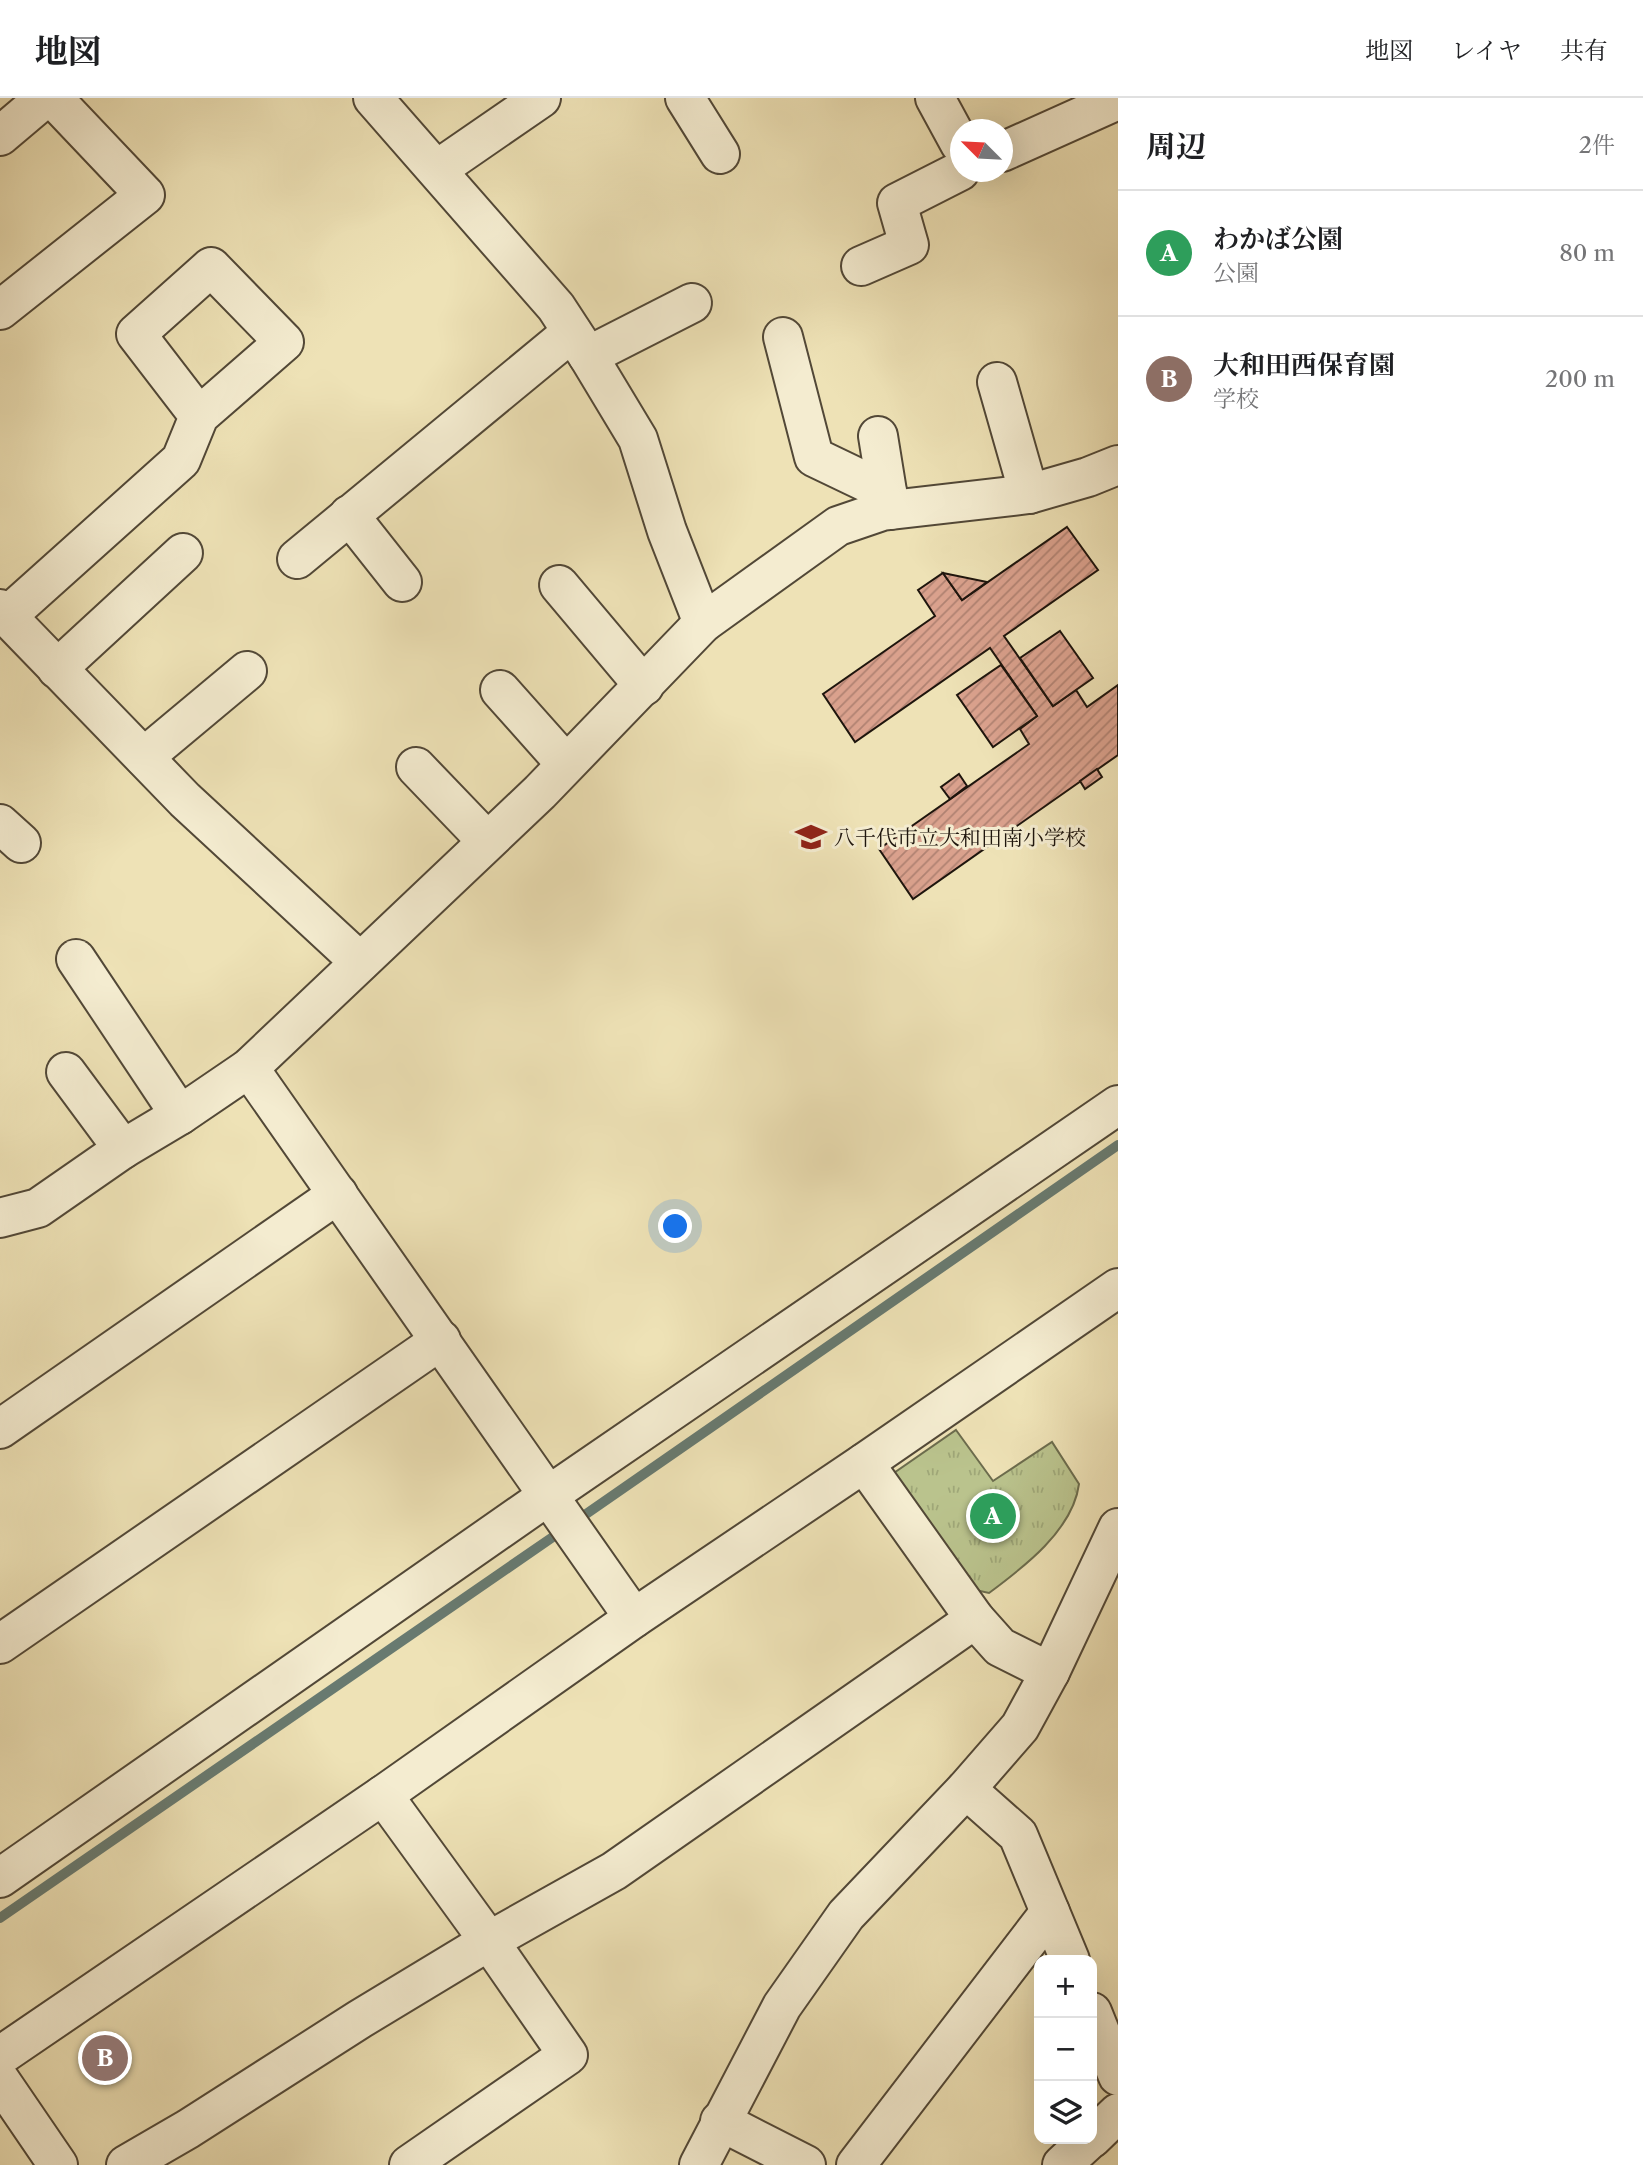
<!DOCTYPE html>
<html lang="ja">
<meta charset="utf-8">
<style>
:root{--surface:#fff;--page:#f6f6f6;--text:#202124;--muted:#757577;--line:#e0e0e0;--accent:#b45309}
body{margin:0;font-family:"Libre Caslon Text","Noto Serif JP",serif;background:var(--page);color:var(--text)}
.controls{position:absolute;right:21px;bottom:21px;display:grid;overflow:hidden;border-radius:14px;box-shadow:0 7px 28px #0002}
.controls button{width:63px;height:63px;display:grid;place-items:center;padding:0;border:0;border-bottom:2px solid var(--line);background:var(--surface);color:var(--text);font:35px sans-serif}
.compass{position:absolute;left:950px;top:21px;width:63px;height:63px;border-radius:50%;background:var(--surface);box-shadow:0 7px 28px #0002;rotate:294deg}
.you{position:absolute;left:676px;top:1129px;width:24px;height:24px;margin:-18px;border:5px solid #fff;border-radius:50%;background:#1a73e8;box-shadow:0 0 0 10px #1a73e833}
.badge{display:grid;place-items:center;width:46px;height:46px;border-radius:50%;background:var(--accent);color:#fff;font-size:23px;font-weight:700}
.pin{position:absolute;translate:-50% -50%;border:4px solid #fff;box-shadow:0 2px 7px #0006}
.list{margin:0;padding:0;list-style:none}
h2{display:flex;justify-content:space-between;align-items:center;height:91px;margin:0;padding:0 28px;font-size:30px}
h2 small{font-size:23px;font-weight:400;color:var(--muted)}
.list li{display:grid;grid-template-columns:46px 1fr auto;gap:21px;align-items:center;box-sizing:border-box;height:126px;padding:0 28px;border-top:2px solid var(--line)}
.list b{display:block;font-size:26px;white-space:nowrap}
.list p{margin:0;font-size:23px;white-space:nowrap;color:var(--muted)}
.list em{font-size:23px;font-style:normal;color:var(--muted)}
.icon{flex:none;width:38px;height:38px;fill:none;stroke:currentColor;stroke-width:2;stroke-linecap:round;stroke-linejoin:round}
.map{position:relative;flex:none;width:1118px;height:2067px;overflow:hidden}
header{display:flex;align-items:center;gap:42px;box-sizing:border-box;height:98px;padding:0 35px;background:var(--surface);border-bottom:2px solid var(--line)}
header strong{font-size:33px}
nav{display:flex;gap:38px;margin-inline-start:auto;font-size:24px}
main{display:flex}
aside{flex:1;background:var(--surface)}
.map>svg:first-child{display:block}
.grass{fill:url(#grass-tufts);stroke:#6c6c4d;stroke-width:2}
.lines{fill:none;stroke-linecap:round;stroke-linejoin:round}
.stream{stroke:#687a70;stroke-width:10}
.building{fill:url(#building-hatch);stroke:#1e150d;stroke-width:2}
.minor-casing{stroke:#524837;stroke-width:42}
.minor{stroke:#f4ecd0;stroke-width:38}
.labels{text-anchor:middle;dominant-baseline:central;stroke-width:6;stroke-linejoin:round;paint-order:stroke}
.poi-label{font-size:21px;fill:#1e150d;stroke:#f4ecd0;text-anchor:start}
</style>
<header>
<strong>地図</strong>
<nav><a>地図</a><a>レイヤ</a><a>共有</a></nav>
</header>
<main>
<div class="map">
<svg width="1118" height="2067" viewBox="0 0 1118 2067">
<defs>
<pattern id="grass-tufts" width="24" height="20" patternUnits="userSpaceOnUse" patternTransform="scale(1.75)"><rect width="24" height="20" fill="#bac38d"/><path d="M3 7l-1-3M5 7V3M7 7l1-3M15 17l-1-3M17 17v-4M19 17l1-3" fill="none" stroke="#9fa778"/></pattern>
<pattern id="building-hatch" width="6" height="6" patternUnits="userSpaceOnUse" patternTransform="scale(1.75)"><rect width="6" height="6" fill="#daa18d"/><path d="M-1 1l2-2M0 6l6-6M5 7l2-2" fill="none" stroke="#b08272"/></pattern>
</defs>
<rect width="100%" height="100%" fill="#eee2b6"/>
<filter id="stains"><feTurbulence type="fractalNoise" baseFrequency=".00286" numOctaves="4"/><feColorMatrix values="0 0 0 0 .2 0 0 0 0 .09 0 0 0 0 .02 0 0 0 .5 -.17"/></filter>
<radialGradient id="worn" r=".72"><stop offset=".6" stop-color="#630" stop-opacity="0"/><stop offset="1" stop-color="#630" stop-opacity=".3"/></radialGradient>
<path class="grass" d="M956,1332L993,1383L1052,1344L1079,1386C1073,1432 1024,1469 989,1495L971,1491L891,1377Z"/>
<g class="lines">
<g class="stream">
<path d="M576,1423L1118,1047"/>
<path d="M0,1820L563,1432"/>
</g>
</g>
<g class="building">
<path d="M1067,429L1098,472L1004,538L1053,608L1076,592L1087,609L1118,587V657L913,801L879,751L1029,646L1020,631L1037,618L990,550L855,644L823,596L935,518L918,492L943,475L962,502Z"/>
<path d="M943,475L987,484L962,502Z"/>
<path d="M1060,533L1093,580L1053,608L1020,560Z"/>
<path d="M1001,567L1037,618L993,649L957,597Z"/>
<path d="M1097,671L1102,679L1085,691L1080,683Z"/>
<path d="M959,676L967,688L950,701L941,689Z"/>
</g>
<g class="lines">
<defs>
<g id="minor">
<path d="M373,0L556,209L588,258L638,341L667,433L703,525"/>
<path d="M685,0L720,56"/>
<path d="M935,0L960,46"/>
<path d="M0,38L45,0"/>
<path d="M1002,54L1118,2"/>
<path d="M438,71L541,0"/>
<path d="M861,168L909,147L897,105L960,73"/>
<path d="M0,212L145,97L53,0"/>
<path d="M783,239L814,359L887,394"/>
<path d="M588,258L692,205"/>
<path d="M997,284L1029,396"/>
<path d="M878,338L890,412"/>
<path d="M349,417L402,484"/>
<path d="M297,461L572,234"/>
<path d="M559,487L644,588"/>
<path d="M0,511L185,702L360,864"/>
<path d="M7,518L181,362L199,318L284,244L211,169L136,236L199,318"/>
<path d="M57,571L183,455"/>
<path d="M500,592L565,665"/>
<path d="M144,659L247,573"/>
<path d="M416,669L487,743"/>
<path d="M0,726L21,745"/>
<path d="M76,861L180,1017"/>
<path d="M249,970L634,1520"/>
<path d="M66,974L123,1051"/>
<path d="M0,1120L38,1110L123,1051L180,1017L249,970L540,694L703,525L838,428L882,413L1029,396L1088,379L1118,367"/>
<path d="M0,1331L338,1096"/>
<path d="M864,1365L975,1521L1000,1549L1050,1574"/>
<path d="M0,1546L441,1242"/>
<path d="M966,1691L1018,1737L1070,1862"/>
<path d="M383,1697L489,1843L568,1957L409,2067"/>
<path d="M0,1780L549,1397L1118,1007"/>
<path d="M1092,1914L1118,1978"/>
<path d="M0,1958L383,1697L634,1520L864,1365L1118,1190"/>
<path d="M0,1982L58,2067"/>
<path d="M720,2023L806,2067"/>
<path d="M1092,2040L1118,2015"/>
<path d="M126,2067L188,2031L360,1921L489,1843L614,1773L975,1521"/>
<path d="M699,2067L782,1908L846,1817L966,1691L1020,1629L1050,1574L1118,1430"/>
<path d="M856,2067L1050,1814"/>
<path d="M1062,2067L1090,2041"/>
</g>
</defs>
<use href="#minor" class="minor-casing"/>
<use href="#minor" class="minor"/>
</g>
<defs>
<symbol id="school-bare" viewBox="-9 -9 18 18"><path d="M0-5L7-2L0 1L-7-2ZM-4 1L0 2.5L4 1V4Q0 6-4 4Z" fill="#8f2418" stroke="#f4ecd0" stroke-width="2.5" paint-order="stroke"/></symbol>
</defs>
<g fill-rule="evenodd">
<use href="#school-bare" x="789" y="717" width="44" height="44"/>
</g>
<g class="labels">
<g class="poi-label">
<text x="834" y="739">八千代市立大和田南小学校</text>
</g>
</g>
<rect width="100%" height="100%" filter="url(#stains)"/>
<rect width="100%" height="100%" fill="url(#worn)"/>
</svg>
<div class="controls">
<button>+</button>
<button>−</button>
<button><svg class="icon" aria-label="layers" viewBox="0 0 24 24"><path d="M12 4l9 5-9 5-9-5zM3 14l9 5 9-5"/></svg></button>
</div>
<svg class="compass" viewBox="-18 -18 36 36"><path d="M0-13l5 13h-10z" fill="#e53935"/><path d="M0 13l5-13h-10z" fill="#757577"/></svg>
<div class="you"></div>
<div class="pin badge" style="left:993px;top:1418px;background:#2e9e5b">A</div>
<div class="pin badge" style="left:105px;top:1960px;background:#8d6e63">B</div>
</div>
<aside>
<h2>周辺<small>2件</small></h2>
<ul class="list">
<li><span class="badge" style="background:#2e9e5b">A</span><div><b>わかば公園</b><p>公園</p></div><em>80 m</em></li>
<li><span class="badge" style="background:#8d6e63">B</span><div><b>大和田西保育園</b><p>学校</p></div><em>200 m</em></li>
</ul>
</aside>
</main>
